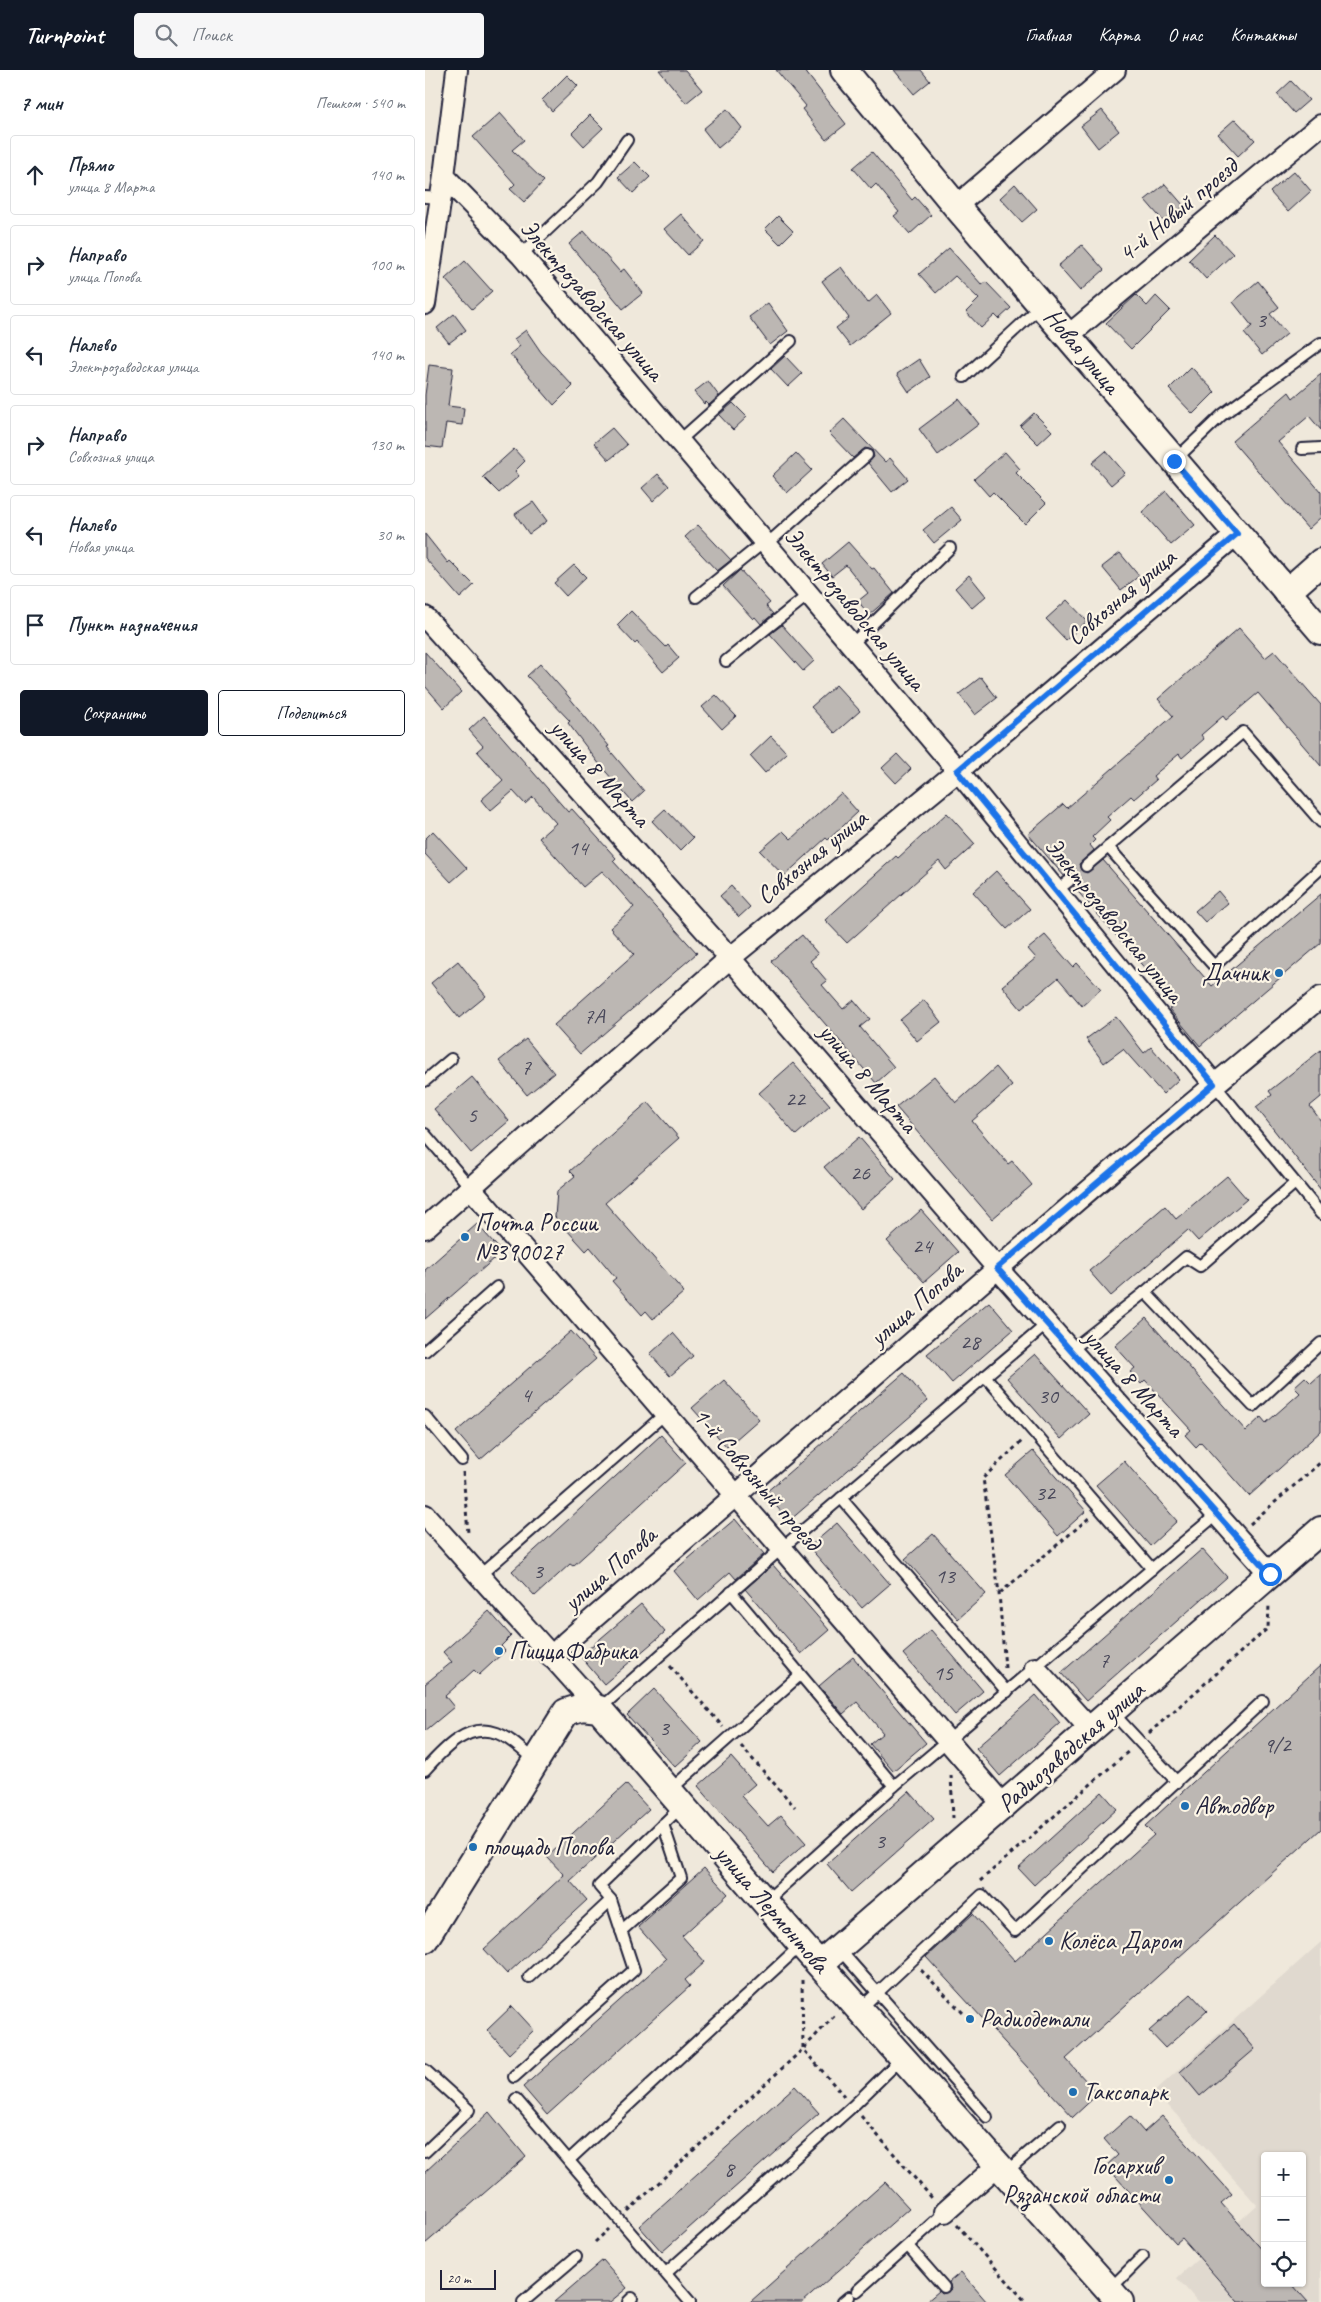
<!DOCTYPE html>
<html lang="ru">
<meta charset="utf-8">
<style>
:root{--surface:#fff;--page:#f6f6f7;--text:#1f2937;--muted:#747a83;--line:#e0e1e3;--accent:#111827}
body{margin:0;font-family:Caveat,sans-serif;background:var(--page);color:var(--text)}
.controls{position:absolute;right:15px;bottom:15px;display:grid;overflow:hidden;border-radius:5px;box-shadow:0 1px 4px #0004}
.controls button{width:45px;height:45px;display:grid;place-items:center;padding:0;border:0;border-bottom:1px solid var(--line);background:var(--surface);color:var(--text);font:25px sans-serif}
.scale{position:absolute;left:15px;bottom:12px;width:56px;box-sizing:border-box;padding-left:5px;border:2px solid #22223b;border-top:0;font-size:14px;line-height:18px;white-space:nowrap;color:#22223b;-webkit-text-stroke:4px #fcf5e5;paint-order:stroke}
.stop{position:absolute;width:15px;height:15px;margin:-11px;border:4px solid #1a73e8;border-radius:50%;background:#fff}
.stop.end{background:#1a73e8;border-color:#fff;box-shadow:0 1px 5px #0008}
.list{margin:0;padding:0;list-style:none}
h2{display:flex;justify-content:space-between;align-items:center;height:65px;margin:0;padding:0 20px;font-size:21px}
h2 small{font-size:16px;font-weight:400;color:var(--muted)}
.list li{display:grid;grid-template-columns:32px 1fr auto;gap:15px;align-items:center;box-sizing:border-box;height:80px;margin:0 10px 10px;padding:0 10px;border:1px solid var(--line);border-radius:5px}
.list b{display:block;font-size:19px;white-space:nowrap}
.list p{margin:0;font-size:16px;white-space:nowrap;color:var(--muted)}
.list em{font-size:16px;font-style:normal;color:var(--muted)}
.actions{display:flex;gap:10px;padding:15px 20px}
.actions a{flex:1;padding:11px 0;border:1px solid var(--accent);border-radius:5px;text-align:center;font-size:18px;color:var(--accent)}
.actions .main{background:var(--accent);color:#fff}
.icon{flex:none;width:28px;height:28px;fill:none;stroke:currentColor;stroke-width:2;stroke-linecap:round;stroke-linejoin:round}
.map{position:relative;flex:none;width:896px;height:2232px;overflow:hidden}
header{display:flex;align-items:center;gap:30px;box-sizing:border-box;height:70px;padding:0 25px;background:var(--accent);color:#fff}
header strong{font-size:24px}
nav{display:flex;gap:28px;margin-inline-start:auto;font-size:18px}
.search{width:350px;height:45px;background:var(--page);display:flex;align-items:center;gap:12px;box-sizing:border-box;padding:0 18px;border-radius:5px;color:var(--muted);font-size:19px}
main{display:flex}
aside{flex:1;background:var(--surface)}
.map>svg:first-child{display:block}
.built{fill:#e0d9cf;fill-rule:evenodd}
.building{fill:#bcb7b3;stroke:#22223b}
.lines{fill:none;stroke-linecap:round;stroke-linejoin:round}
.service-casing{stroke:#22223b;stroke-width:14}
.minor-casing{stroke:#22223b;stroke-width:24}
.tertiary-casing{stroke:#22223b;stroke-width:30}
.path{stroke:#22223b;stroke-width:3;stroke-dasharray:4 4;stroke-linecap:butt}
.service{stroke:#fcf5e5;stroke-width:10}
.minor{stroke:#fcf5e5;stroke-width:20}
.tertiary{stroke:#fcf5e5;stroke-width:26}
.route{stroke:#1a73e8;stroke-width:6}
.poi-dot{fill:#1f6fb2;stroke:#fcf5e5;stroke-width:2}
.labels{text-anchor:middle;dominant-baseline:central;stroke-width:4.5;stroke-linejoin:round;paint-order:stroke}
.number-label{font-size:22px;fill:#484759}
.street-label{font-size:25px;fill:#22223b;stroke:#fcf5e5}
.poi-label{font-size:25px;fill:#22223b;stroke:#fcf5e5;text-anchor:start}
</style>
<header>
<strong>Turnpoint</strong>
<div class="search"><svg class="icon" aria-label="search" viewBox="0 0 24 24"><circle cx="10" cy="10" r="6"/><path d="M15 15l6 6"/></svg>Поиск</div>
<nav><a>Главная</a><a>Карта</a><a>О нас</a><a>Контакты</a></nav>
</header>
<main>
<aside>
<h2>7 мин<small>Пешком · 540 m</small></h2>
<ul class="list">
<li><svg class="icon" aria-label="ahead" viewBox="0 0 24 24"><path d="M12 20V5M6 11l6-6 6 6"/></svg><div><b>Прямо</b><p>улица 8 Марта</p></div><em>140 m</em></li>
<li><svg class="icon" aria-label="right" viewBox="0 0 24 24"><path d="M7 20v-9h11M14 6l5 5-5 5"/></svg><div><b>Направо</b><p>улица Попова</p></div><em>100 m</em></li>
<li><svg class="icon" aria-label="left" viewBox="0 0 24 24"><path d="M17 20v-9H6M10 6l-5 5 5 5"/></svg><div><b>Налево</b><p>Электрозаводская улица</p></div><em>140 m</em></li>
<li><svg class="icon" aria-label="right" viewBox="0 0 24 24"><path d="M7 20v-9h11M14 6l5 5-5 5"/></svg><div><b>Направо</b><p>Совхозная улица</p></div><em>130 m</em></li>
<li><svg class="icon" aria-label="left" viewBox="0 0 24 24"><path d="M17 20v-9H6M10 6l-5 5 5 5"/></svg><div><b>Налево</b><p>Новая улица</p></div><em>30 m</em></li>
<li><svg class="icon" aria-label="arrive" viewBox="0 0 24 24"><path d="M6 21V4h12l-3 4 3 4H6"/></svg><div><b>Пункт назначения</b></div></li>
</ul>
<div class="actions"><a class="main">Сохранить</a><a>Поделиться</a></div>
</aside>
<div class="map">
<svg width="896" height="2232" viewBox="0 0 896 2232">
<rect width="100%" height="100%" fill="#efe8db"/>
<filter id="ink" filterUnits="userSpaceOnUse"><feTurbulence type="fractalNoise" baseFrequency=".02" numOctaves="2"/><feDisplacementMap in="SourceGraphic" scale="10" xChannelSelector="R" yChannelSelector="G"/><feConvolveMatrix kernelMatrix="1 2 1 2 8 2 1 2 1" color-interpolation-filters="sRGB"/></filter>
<g filter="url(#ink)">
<path class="built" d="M896,1872V2232H773L752,2208L832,2135L730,2021ZM840,2086H877V2213H840Z"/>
<g class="building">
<path d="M234,0H260L277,20L261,33Z"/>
<path d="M351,0H379L421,54L401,70L377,39L381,36Z"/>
<path d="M469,0H496L505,11L489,24Z"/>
<path d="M142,5L153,16L127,41L117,30Z"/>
<path d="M866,11L884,30L869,43L852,24Z"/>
<path d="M302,39L317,58L293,78L278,59Z"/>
<path d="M677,40L694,61L673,78L656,56Z"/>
<path d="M75,43L99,70L87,80L119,111L99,132L85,119L90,114L48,67Z"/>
<path d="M165,45L178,58L159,76L147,63Z"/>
<path d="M810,49L830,70L813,86L793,64Z"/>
<path d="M447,82L487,130L490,127L506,145L485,164L469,146L474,142L451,114L446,119L428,98Z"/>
<path d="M210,92L225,107L208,123L193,107Z"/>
<path d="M869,101L886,121L863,142L845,122Z"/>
<path d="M590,114L612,139L597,152L575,128Z"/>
<path d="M740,114L759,136L740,153L720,130Z"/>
<path d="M256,144L279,171L263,185L239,159Z"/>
<path d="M353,146L368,161L355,174L340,159Z"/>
<path d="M159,161L195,202L199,199L218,223L198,239L144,174Z"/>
<path d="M790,165L808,184L781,209L764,190Z"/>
<path d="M657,175L679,200L655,221L633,196Z"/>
<path d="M524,178L557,215L561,212L586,238L574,249L570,245L556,258L541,242L554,229L530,206L511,223L494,204Z"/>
<path d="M40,191L67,221L47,239L20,209Z"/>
<path d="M416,197L443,233L452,225L466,243L425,276L411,258L424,248L397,211Z"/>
<path d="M833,211L854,237L845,244L862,264L837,285L819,263L827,256L808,232Z"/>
<path d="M711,225L722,236L731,226L745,240L706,279L681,253Z"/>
<path d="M343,233L363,261L345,275L324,247Z"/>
<path d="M29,244L41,260L24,273L12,258Z"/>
<path d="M101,260L116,282L148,316L129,335L85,284L95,276L89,269Z"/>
<path d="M360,286L377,304L363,317L346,299Z"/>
<path d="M494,289L505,307L484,322L472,304Z"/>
<path d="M4,295L28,298L23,336L39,338L37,355L21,353L17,378L0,376V325Z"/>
<path d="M766,297L790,322L768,344L744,319Z"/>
<path d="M896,304V360L884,346L853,372L896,422V447L883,459L807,371L864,322L868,328Z"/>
<path d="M283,311L294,326L284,335L281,332L279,334L269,322Z"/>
<path d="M534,329L554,354L513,385L494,359Z"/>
<path d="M308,333L322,347L308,360L294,345Z"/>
<path d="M609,343L627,361L613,374L595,356Z"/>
<path d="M419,349L460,392L465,388L483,409L467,422L443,393L449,387L447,380L440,378L428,388L404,363Z"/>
<path d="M187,358L202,375L184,390L169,373Z"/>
<path d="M89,379L100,391L90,401L94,406L74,423L58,407Z"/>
<path d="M681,381L700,403L686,415L667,393Z"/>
<path d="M580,382L595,399L591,403L621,433L600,454L568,422L564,426L549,409Z"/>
<path d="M371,383L387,400L362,423L347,406Z"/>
<path d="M233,404L244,416L228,431L217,418Z"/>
<path d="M741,421L770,455L746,475L717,442Z"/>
<path d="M108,432L122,451L104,464L90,444Z"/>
<path d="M526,437L537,450L509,473L498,460Z"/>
<path d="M273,455L306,490L292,501L260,467Z"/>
<path d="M0,464L23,493L25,491L49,515L35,528L0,488Z"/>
<path d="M423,472L447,499L449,498L469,523L444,545L433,531L443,523L421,495L407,506L397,494Z"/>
<path d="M695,483L714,506L696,520L677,497Z"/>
<path d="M149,495L161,507L141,526L129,513Z"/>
<path d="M315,500L345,533L341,536L348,544L336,554L330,547L328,549L298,516Z"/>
<path d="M544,505L561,526L547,538L530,518Z"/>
<path d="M642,530L662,551L641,570L621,549Z"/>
<path d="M206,541L241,577L243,575L254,588L238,602L212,572L210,574L192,555Z"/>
<path d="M357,555L389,591L378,601L345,564Z"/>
<path d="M814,558L840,588L849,581L896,635V696L833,623L801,650L798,646L776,665L779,669L757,688L754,684L728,706L731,710L709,729L706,726L682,747L685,750L667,767L670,770L665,775L669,780L654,794L656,800L662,803L678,790L787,916L896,824V873L775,976L744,939L751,934L648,816L651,811L649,806L644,804L639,806L603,764L638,734L642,738L748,646L733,629Z"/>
<path d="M0,582L36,622L19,638L0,616Z"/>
<path d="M115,594L139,621L184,676L182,677L219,721L207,732L175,695L143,653L145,651L102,606Z"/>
<path d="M556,607L572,628L550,645L534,624Z"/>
<path d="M411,615L435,641L410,663L386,637Z"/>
<path d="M291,625L311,646L297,659L277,637Z"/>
<path d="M59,646L143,742L147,739L191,788L188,791L272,883L155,984L129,955L209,884L185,858L209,837L177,801L158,817L114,768L131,753L108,727L100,734L88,721L65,741L56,730L78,710L52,681L58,676L44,660Z"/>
<path d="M346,666L362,683L340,703L325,686Z"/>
<path d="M472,684L486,699L471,713L457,698Z"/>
<path d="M416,723L433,742L403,770L401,768L359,806L335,781L358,761L366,769Z"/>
<path d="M240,739L268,768L255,781L227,751Z"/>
<path d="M522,743L550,774L521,800L514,791L422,873L400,850L471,786L473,788Z"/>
<path d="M8,761L42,798L26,812L0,784V769Z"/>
<path d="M571,801L605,839L582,859L548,822Z"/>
<path d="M306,816L325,837L314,847L295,826Z"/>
<path d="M793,821L803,833L780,852L770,841Z"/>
<path d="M377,865L393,884L385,891L402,911L397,915L418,939L429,930L445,949L435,957L469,997L451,1013L346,891Z"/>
<path d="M620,865L648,897L652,893L676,919L657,936L633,908L596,939L577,916L611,888L603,879Z"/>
<path d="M33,891L61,926L34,948L6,913Z"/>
<path d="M499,930L516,952L492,971L475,950Z"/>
<path d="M691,947L719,983L726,977L754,1009L738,1024L698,979L679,993L661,969Z"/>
<path d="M101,969L129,1003L102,1025L74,991Z"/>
<path d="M896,980V1027L885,1036L896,1051V1120L831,1037L847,1025L844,1021Z"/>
<path d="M368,993L405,1035L371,1065L334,1023Z"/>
<path d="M571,997L587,1016L547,1051L583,1094L587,1091L607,1115L567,1149L471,1037L509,1006L531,1033Z"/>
<path d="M47,1007L84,1051L46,1083L9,1039Z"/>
<path d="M223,1032L254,1068L180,1133L259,1222L228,1249L221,1241L217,1245L187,1211L191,1208L165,1177L161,1181L130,1147L132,1121L150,1106L145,1101Z"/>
<path d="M434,1067L470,1109L436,1139L399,1097Z"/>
<path d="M802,1106L822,1129L773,1171L763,1160L686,1226L664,1201L740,1136L751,1149Z"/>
<path d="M496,1140L533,1182L499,1212L462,1171Z"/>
<path d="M52,1154L77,1182L0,1249V1200Z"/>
<path d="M564,1232L588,1260L527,1313L502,1284Z"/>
<path d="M721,1248L821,1361L836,1347L841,1353L875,1323L869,1317L880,1307L886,1313L896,1304V1361L824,1426L776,1372L771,1377L760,1365L766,1360L720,1310L716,1314L705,1302L710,1298L690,1276Z"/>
<path d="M146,1261L171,1289L55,1390L31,1362Z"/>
<path d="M248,1263L268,1286L245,1306L225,1284Z"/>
<path d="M610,1284L664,1344L636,1369L582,1308Z"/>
<path d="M479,1303L503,1331L364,1451L340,1423Z"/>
<path d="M299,1310L334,1349L302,1377L267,1338Z"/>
<path d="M236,1365L261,1393L148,1496L145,1494L110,1526L87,1501Z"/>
<path d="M608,1381L661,1441L633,1466L580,1405Z"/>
<path d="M699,1391L752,1451L725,1476L671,1415Z"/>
<path d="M310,1449L339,1484L311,1509L305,1502L273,1530L249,1501Z"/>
<path d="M412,1453L465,1514L437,1538L384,1477Z"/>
<path d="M508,1464L561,1524L533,1549L480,1489Z"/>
<path d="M777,1479L802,1507L661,1631L636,1603Z"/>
<path d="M348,1495L404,1560L376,1584L320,1519Z"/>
<path d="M216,1534L240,1562L179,1614L155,1586Z"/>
<path d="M64,1541L86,1566L76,1576L80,1581L54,1605L49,1600L20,1626L29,1637L0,1661V1614L27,1592L18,1582Z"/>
<path d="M506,1560L558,1621L530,1645L478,1584Z"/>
<path d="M428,1587L501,1673L468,1701L445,1674L458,1663L432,1632L418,1644L394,1616Z"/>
<path d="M896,1595V1759L641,1989L673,2024L648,2047L501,1887L548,1844L590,1891L729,1765L720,1756Z"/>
<path d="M229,1619L277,1672L250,1697L202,1645Z"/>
<path d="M611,1625L635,1653L575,1706L551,1678Z"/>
<path d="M306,1687L330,1714L316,1726L343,1756L356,1745L381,1773L348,1802L273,1716Z"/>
<path d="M201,1714L224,1739L145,1811L162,1830L82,1904L59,1879L139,1805L122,1787Z"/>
<path d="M484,1721L509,1749L426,1822L402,1794Z"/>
<path d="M677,1722L692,1739L609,1815L593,1798Z"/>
<path d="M279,1798L303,1824L257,1866L280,1892L260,1910L265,1916L122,2045L98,2017L241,1889L213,1857Z"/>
<path d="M766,1924L782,1941L740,1978L724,1961Z"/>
<path d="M87,1936L109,1960L84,1984L62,1960Z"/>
<path d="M809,1954L830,1979L775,2026L755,2002Z"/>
<path d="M370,2016L394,2043L237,2182L214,2156Z"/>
<path d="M64,2042L101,2087L0,2174V2102Z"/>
<path d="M705,2046L719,2062L737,2046L807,2124L796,2133L840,2183V2213H866L883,2232H813L757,2168L751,2173L681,2096L693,2085L679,2069Z"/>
<path d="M460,2112L484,2138L378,2232H325Z"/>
<path d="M178,2190L202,2218L185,2232H129Z"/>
<path d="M536,2202L562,2232H501L514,2221L517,2224L523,2222L526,2219L524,2212Z"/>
</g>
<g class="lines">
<defs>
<g id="service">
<path d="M0,127L16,128"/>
<path d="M96,185L173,112L202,70"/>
<path d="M539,307L616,236"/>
<path d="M254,371L366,271"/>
<path d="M877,379L896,378"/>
<path d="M751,389L797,345L896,273"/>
<path d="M341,475L442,385"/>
<path d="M271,527L339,472"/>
<path d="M426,575L525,478"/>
<path d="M301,591L383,525"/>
<path d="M683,777L789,896L896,798"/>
<path d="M661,796L818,662L896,752"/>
<path d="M631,821L644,811"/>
<path d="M0,1011L26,989"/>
<path d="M789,1014L896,1144"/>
<path d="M0,1064L45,1117"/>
<path d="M720,1222L828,1336L896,1273"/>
<path d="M0,1281L72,1217"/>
<path d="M645,1281L720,1222L761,1187L775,1196L870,1113"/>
<path d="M560,1306L727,1499"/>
<path d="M0,1346L37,1390"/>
<path d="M416,1428L582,1622"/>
<path d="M54,1506L241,1343"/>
<path d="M306,1522L469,1716"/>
<path d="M174,1639L357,1478L622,1254"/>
<path d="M687,1642L752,1712"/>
<path d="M0,1700C17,1681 42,1652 72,1663C86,1668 98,1681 110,1691"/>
<path d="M245,1720L375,1605"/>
<path d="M341,1831L469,1716L792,1444"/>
<path d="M196,1861L256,1808L238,1754"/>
<path d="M414,1879L562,2047"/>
<path d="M104,1907L186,1830L174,1816L257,1736"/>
<path d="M435,1939L557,1825L590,1861L838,1631"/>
<path d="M0,2000L44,2040L0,2082"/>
<path d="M89,2007L209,1900L186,1830"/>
<path d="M91,2029L265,2232"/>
<path d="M144,2090L376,1875"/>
<path d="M581,2102L635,2055"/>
<path d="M483,2176L519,2217"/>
<path d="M241,2203L428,2036L477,1988"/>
<path d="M685,2219L718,2186"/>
<path d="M432,2221L520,2142"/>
<path d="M98,2232L151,2187"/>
<path d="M203,2232L207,2228"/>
<path d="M418,2232L424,2227"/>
</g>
<g id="minor">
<path d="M19,106L96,185L254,371L533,701L789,1014"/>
<path d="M531,136L690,0"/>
<path d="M0,234L19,106L32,0"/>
<path d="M644,265L896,55"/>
<path d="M0,547L305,888L572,1198L845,1504"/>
<path d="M45,1117L579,1736"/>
<path d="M0,1158L305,888L533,701L812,464"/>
<path d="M0,1445L174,1639"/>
<path d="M126,1587L142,1571C393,1356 639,1136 896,927"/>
<path d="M610,1598L666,1660"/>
<path d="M520,2142L573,2095"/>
</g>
<g id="tertiary">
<path d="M419,0L531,136L896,561"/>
<path d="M862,522L896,492"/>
<path d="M0,1869L141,1642L157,1637L174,1639L376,1874L695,2232"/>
<path d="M395,1894L896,1460"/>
</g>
</defs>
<use href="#service" class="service-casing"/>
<use href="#minor" class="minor-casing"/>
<use href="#tertiary" class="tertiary-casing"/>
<g class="path">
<path d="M38,1402L43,1463"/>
<path d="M825,1454L896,1392"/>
<path d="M575,1523L664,1448"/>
<path d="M245,1596L298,1657"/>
<path d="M580,1598L574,1523L558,1408L598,1370"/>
<path d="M724,1663L843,1558L844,1535"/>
<path d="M316,1676L370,1737"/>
<path d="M526,1705L528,1748"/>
<path d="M555,1811L705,1680"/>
<path d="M496,1900L538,1943"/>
<path d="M377,1910L378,1979L419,2026"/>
<path d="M436,2046L507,2128"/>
<path d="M203,2141L378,1979L411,1944"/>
<path d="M532,2155L601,2232"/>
<path d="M170,2172L184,2159"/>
</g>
<use href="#service" class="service"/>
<use href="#minor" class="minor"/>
<use href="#tertiary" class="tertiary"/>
</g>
</g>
<g class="lines" filter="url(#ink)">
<path class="route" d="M749,391L812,464L532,701L789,1014L572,1198L845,1504"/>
</g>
<g class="poi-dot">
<circle cx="854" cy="903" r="5"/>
<circle cx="40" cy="1167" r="5"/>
<circle cx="74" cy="1581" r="5"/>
<circle cx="760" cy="1736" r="5"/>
<circle cx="48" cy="1777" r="5"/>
<circle cx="624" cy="1871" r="5"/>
<circle cx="545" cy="1949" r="5"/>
<circle cx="648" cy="2022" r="5"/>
<circle cx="744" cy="2110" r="5"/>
</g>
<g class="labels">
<g class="number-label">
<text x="836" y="250">3</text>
<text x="153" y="778">14</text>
<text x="169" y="946">7А</text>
<text x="101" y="997">7</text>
<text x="370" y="1029">22</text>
<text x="47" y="1045">5</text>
<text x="435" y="1103">26</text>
<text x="497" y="1176">24</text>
<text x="545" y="1272">28</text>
<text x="101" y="1325">4</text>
<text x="623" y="1326">30</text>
<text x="620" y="1423">32</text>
<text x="113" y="1501">3</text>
<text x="520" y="1506">13</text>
<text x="679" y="1590">7</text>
<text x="518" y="1603">15</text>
<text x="239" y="1658">3</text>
<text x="852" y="1675">9/2</text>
<text x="455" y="1771">3</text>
<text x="304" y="2099">8</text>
</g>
<g class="street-label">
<text transform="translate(753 140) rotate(-40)">4-й Новый проезд</text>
<text transform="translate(167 230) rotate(49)">Электрозаводская улица</text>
<text transform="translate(657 281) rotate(50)">Новая улица</text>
<text transform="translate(696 527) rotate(-40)">Совхозная улица</text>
<text transform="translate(430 539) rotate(50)">Электрозаводская улица</text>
<text transform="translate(175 703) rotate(48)">улица 8 Марта</text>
<text transform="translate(387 787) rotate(-39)">Совхозная улица</text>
<text transform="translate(689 850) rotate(51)">Электрозаводская улица</text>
<text transform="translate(443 1008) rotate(49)">улица 8 Марта</text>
<text transform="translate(491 1234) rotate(-41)">улица Попова</text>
<text transform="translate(709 1313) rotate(48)">улица 8 Марта</text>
<text transform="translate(332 1409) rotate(49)">1-й Совхозный проезд</text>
<text transform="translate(185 1499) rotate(-41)">улица Попова</text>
<text transform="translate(646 1677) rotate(-41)">Радиозаводская улица</text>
<text transform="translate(347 1839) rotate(49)">улица Лермонтова</text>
</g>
<g class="poi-label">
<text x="844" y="903" text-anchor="end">Дачник</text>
<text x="50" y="1153">Почта России<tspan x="50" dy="29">№390027</tspan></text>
<text x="84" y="1581">ПиццаФабрика</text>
<text x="770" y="1736">Автодвор</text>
<text x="58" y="1777">площадь Попова</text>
<text x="634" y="1871">Колёса Даром</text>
<text x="555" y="1949">Радиодетали</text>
<text x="658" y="2022">Таксопарк</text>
<text x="734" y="2096" text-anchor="end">Госархив<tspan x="734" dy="29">Рязанской области</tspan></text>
</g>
</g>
</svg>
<div class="controls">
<button>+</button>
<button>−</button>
<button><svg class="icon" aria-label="locate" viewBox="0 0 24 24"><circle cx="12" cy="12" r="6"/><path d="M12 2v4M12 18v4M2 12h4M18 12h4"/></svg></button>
</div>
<div class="scale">20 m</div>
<div class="stop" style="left:845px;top:1504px"></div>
<div class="stop end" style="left:749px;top:391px"></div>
</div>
</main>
